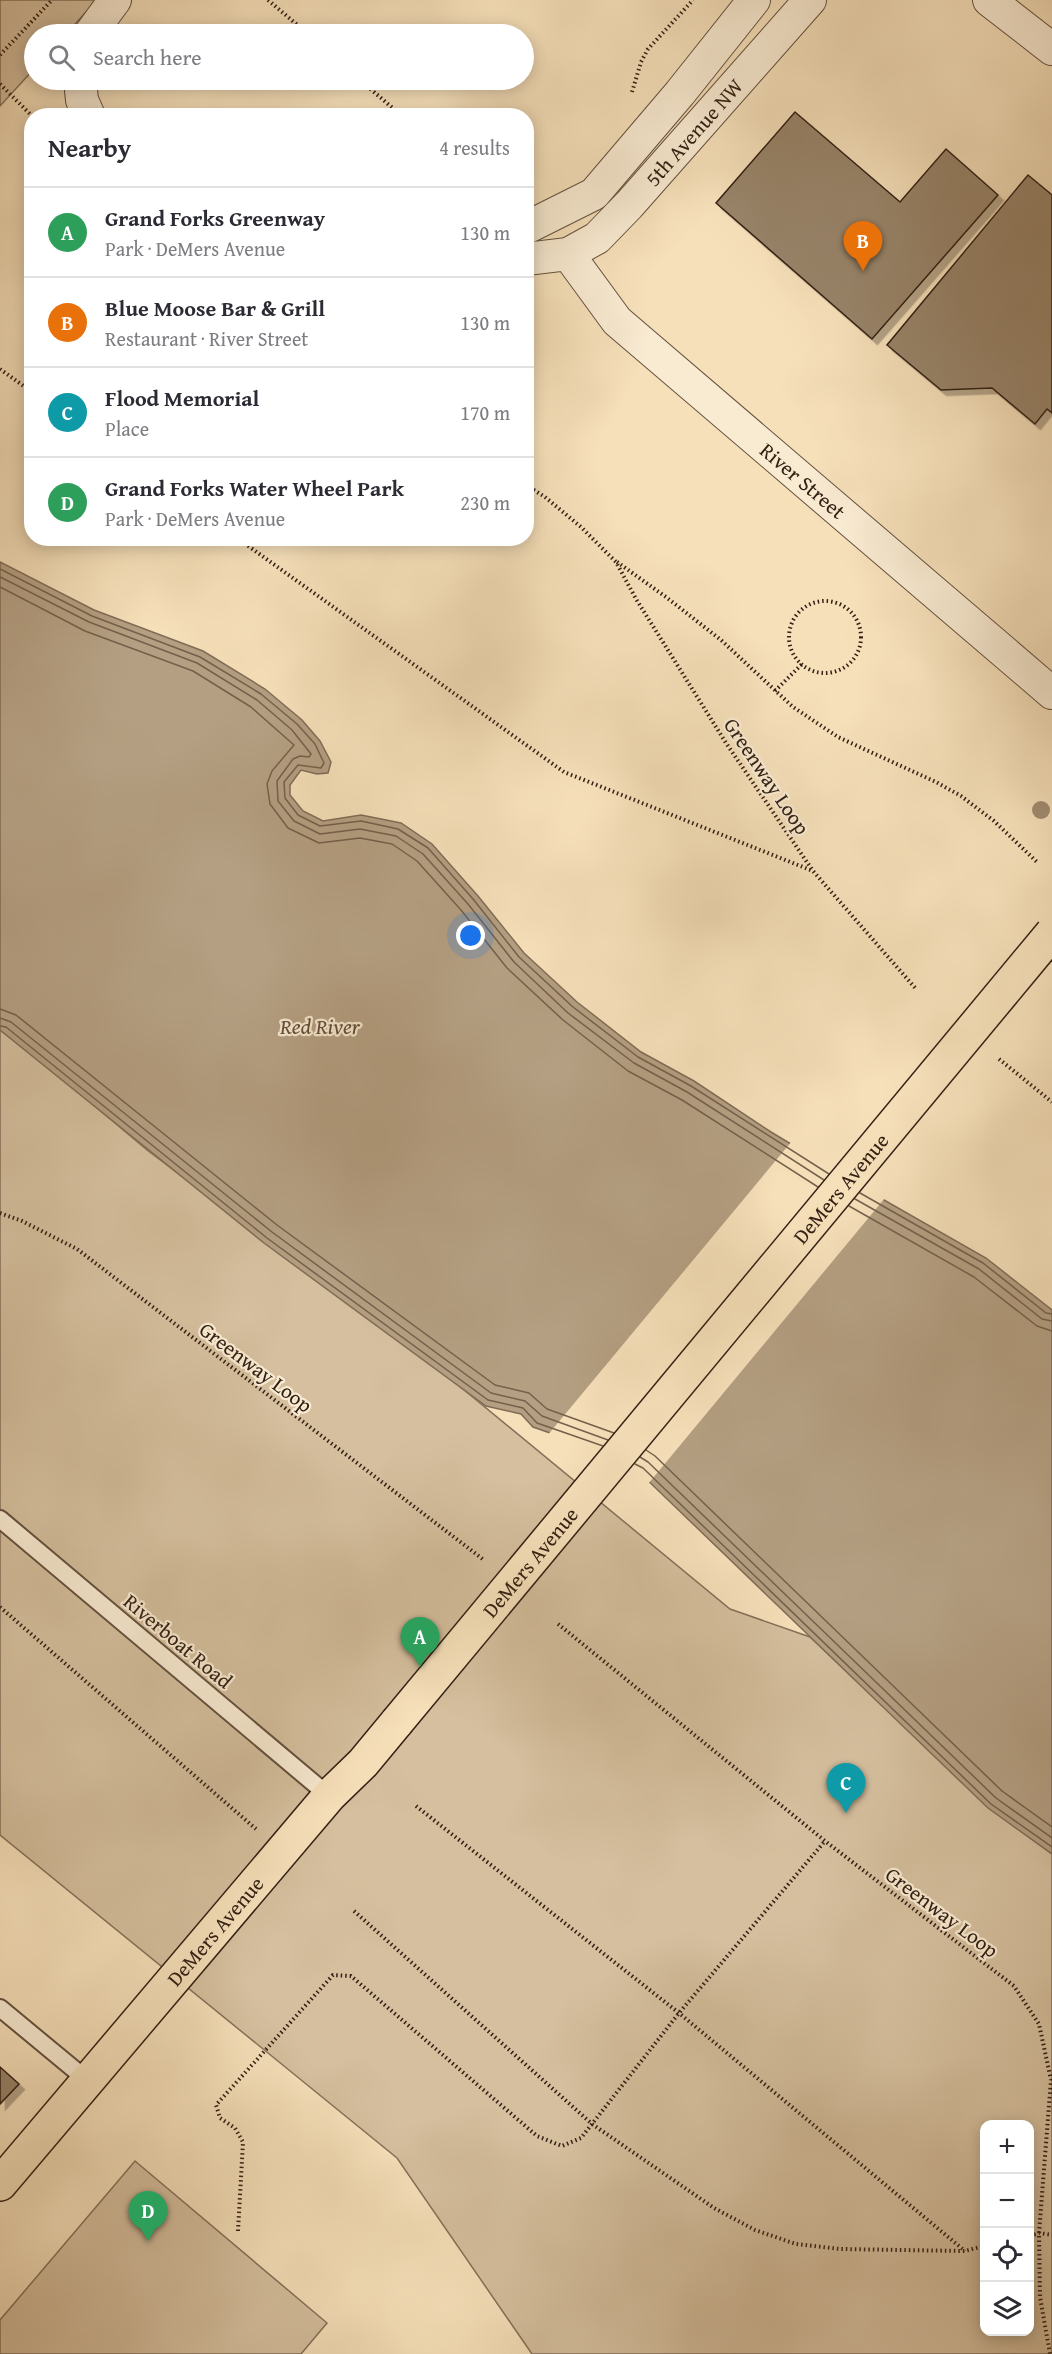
<!DOCTYPE html>
<meta charset="utf-8">
<style>
:root{--surface:#fff;--page:#f7f7f7;--text:#2b2b33;--muted:#7c7c81;--line:#e1e1e2;--accent:#0b8043}
body{margin:0;font-family:"Gentium Book Plus",serif;background:var(--page);color:var(--text)}
.controls{position:absolute;right:18px;bottom:18px;display:grid;overflow:hidden;border-radius:12px;box-shadow:0 3px 15px #0003}
.controls button{width:54px;height:54px;display:grid;place-items:center;padding:0;border:0;border-bottom:2px solid var(--line);background:var(--surface);color:var(--text);font:30px sans-serif}
.you{position:absolute;left:471px;top:936px;width:21px;height:21px;margin:-15px;border:4px solid #fff;border-radius:50%;background:#1a73e8;box-shadow:0 0 0 9px #1a73e833}
.badge{display:grid;place-items:center;width:39px;height:39px;border-radius:50%;background:var(--accent);color:#fff;font-size:20px;font-weight:700}
.pin{position:absolute;translate:-50% -50px;filter:drop-shadow(0 2px 3px #0008)}
.pin::after{content:'';position:absolute;top:32px;width:21px;height:18px;background:inherit;clip-path:polygon(0 0,100% 0,50% 100%)}
.list{margin:0;padding:0;list-style:none}
h2{display:flex;justify-content:space-between;align-items:center;height:78px;margin:0;padding:0 24px;font-size:26px}
h2 small{font-size:20px;font-weight:400;color:var(--muted)}
.list li{display:grid;grid-template-columns:39px 1fr auto;gap:18px;align-items:center;box-sizing:border-box;height:90px;padding:0 24px;border-top:2px solid var(--line)}
.list b{display:block;font-size:22px;white-space:nowrap}
.list p{margin:0;font-size:20px;white-space:nowrap;color:var(--muted)}
.list em{font-size:20px;font-style:normal;color:var(--muted)}
.icon{flex:none;width:33px;height:33px;fill:none;stroke:currentColor;stroke-width:2;stroke-linecap:round;stroke-linejoin:round}
.map{position:relative;flex:none;width:1052px;height:2354px;overflow:hidden}
.search{position:absolute;background:var(--surface);box-shadow:0 3px 15px #0003;left:24px;top:24px;width:510px;height:66px;display:flex;align-items:center;gap:15px;box-sizing:border-box;padding:0 21px;border-radius:33px;color:var(--muted);font-size:22px}
.panel{position:absolute;background:var(--surface);box-shadow:0 3px 15px #0003;left:24px;top:108px;width:510px;height:438px;border-radius:24px}
.map>svg:first-child{display:block}
.green{fill:#d5bf9e;stroke:#847059;stroke-width:1.5;fill-rule:evenodd}
.water{fill:#b49f82;stroke:#806c56;stroke-width:1.5}
.pier{fill:#f6e0ba}
.lines{fill:none;stroke-linecap:round;stroke-linejoin:round}
.shore{stroke:#74604b;stroke-width:1.5}
.building{fill:#98846a;stroke:#332014;stroke-width:1.5;filter:url(#shadow)}
.lane-casing{stroke:#64503e;stroke-width:20}
.street-casing{stroke:#64503e;stroke-width:34}
.primary-casing{stroke:#332014;stroke-width:36}
.path{stroke:#332014;stroke-width:4;stroke-dasharray:1.5 3;stroke-linecap:butt}
.lane{stroke:#f9ebd2;stroke-width:16}
.street{stroke:#f9ebd2;stroke-width:32}
.primary{stroke:#f6e0ba;stroke-width:33}
.primary-bridge-casing{stroke:#332014;stroke-width:36;stroke-linecap:butt}
.primary-bridge{stroke:#f6e0ba;stroke-width:33}
.tree{fill:#a18c71}
.labels{text-anchor:middle;dominant-baseline:central;stroke-width:4.5;stroke-linejoin:round;paint-order:stroke}
.street-label{font-size:21px;fill:#332014;stroke:#f9ebd2}
.water-label{font-size:22px;font-style:italic;fill:#604c3a;stroke:#f9ebd2}
</style>
<div class="map">
<svg width="1052" height="2354" viewBox="0 0 1052 2354">
<defs>
<filter id="shadow"><feDropShadow dx="5.5" dy="5.5" stdDeviation="0" flood-color="#0004"/></filter>
</defs>
<rect width="100%" height="100%" fill="#f6e0ba"/>
<filter id="stains"><feTurbulence type="fractalNoise" baseFrequency=".00333" numOctaves="4"/><feColorMatrix values="0 0 0 0 .2 0 0 0 0 .09 0 0 0 0 .02 0 0 0 .5 -.17"/></filter>
<radialGradient id="worn" r=".72"><stop offset=".6" stop-color="#630" stop-opacity="0"/><stop offset="1" stop-color="#630" stop-opacity=".3"/></radialGradient>
<g class="green">
<path d="M0,0H97L66,34H34V69L0,106Z"/>
<path d="M0,1026L147,1150L446,1375L730,1609L810,1637L872,1696L1052,1854V2354H532L397,2158L0,1835ZM984,2124H1030V2332H984Z"/>
<path d="M135,2161L327,2323L301,2354H0V2320Z"/>
</g>
<path class="water" d="M0,562L94,610L203,651L265,689L302,720L320,741L331,762L328,773L317,774L301,770L290,785V795L303,811L323,821L361,815L401,823L432,844L478,896L524,953L577,1002L641,1052L694,1081L771,1132L877,1196L986,1258L1052,1310V1854L988,1808L639,1472L599,1450L533,1427L521,1414L486,1406L264,1243L0,1030Z"/>
<path class="pier" d="M792,1141L885,1198L648,1484L637,1474L615,1465L598,1453L547,1436Z"/>
<g class="lines">
<g class="shore">
<path d="M0,569L92,616L200,657L261,694L297,724L315,744L324,763L321,768L298,765L284,782L285,798L298,815L320,826L361,821L398,829L428,848L473,899L519,957L573,1007L638,1057L691,1086L829,1174"/>
<path d="M0,577L89,622L197,663L257,700L292,730L311,754L309,757L300,756L293,759L277,781L278,801L294,821L320,834L360,829L396,836L423,854L468,904L514,962L568,1013L634,1063L687,1092L824,1180"/>
<path d="M0,587L85,631L193,671L251,707L294,745L272,771L267,784L270,804L288,828L319,843L360,838L392,844L417,861L461,910L507,968L563,1020L628,1071L682,1100L818,1187"/>
<path d="M0,1009L16,1015L277,1225L495,1385L529,1393L547,1409L614,1433"/>
<path d="M0,1018L11,1022L272,1232L491,1393L525,1401L542,1416L608,1440"/>
<path d="M0,1026L6,1027L267,1238L488,1400L523,1408L537,1423L603,1446"/>
<path d="M860,1193L983,1263L1046,1313L1052,1314"/>
<path d="M855,1199L979,1269L1042,1319L1052,1321"/>
<path d="M849,1206L974,1277L1037,1326L1052,1331"/>
<path d="M646,1450L655,1456L1002,1791L1052,1827"/>
<path d="M640,1457L648,1462L996,1798L1052,1838"/>
<path d="M635,1464L643,1468L991,1804L1052,1847"/>
</g>
</g>
<g class="building">
<path d="M795,112L900,202L946,149L998,195L872,339L716,203Z"/>
<path d="M1028,175L1052,195V413L1047,409L1035,424L992,388L941,390L887,345Z"/>
<path d="M0,2067L19,2084L0,2104Z"/>
</g>
<g class="lines">
<defs>
<g id="lane">
<path d="M0,1519L329,1796"/>
<path d="M0,2008L87,2080"/>
</g>
<g id="street">
<path d="M989,0L1052,49"/>
<path d="M90,34L115,0"/>
<path d="M80,80L82,100L89,116"/>
<path d="M526,228L594,194L680,93L754,0"/>
<path id="s1" d="M568,254L617,321L1052,693"/>
<path id="s2" d="M526,259L568,254L597,238L629,205L810,0"/>
</g>
<g id="primary">
<path id="s3" d="M0,2184L329,1796L363,1763L397,1722"/>
</g>
</defs>
<use href="#lane" class="lane-casing"/>
<use href="#street" class="street-casing"/>
<use href="#primary" class="primary-casing"/>
<g class="path">
<path d="M268,0L308,34"/>
<path d="M0,55L52,0"/>
<path d="M360,80L402,116"/>
<path d="M0,84L32,116"/>
<path d="M632,92L641,62L648,49L693,0"/>
<path d="M0,369L32,392"/>
<path d="M526,485L545,497L581,527L616,562L636,599L726,743L813,871L917,990"/>
<path d="M237,538L564,772L813,871"/>
<path d="M617,562L666,597L721,640L793,707L838,737L936,782L961,796L994,821L1037,862"/>
<circle cx="825" cy="637" r="36"/>
<path d="M775,691L802,664"/>
<path d="M999,1059L1052,1102"/>
<path d="M0,1213L22,1221L77,1249L484,1560"/>
<path d="M0,1607L256,1829"/>
<path d="M558,1624L825,1841L1014,1986L1039,2024L1051,2080L1039,2233L1040,2297L1050,2354"/>
<path d="M416,1806L679,2013L965,2251"/>
<path d="M354,1911L592,2124L714,2208L755,2230L796,2244L840,2249L965,2251L984,2246"/>
<path d="M238,2231L243,2142L235,2128L220,2118L216,2105L333,1975L351,1976L537,2136L562,2146L581,2138L679,2013L825,1841"/>
<path d="M1030,2236L1039,2233L1052,2235"/>
</g>
<use href="#lane" class="lane"/>
<use href="#street" class="street"/>
<use href="#primary" class="primary"/>
<defs>
<g id="primary-bridge">
<path id="s4" d="M397,1722L1052,933"/>
</g>
</defs>
<use href="#primary-bridge" class="primary-bridge-casing"/>
<use href="#primary-bridge" class="primary-bridge"/>
</g>
<circle class="tree" cx="1041" cy="810" r="9"/>
<g class="labels">
<g class="street-label">
<text stroke="none"><textPath href="#s2" startOffset="219">5th Avenue NW</textPath></text>
<text stroke="none"><textPath href="#s1" startOffset="328">River Street</textPath></text>
<text transform="translate(767 776) rotate(56)">Greenway Loop</text>
<text stroke="none"><textPath href="#s4" startOffset="694">DeMers Avenue</textPath></text>
<text transform="translate(256 1367) rotate(37)">Greenway Loop</text>
<text stroke="none"><textPath href="#s4" startOffset="208">DeMers Avenue</textPath></text>
<text transform="translate(178 1641) rotate(40)">Riverboat Road</text>
<text transform="translate(942 1912) rotate(37)">Greenway Loop</text>
<text stroke="none"><textPath href="#s3" startOffset="332">DeMers Avenue</textPath></text>
</g>
<g class="water-label">
<text x="320" y="1026">Red River</text>
</g>
</g>
<rect width="100%" height="100%" filter="url(#stains)"/>
<rect width="100%" height="100%" fill="url(#worn)"/>
</svg>
<div class="controls">
<button>+</button>
<button>−</button>
<button><svg class="icon" aria-label="locate" viewBox="0 0 24 24"><circle cx="12" cy="12" r="6"/><path d="M12 2v4M12 18v4M2 12h4M18 12h4"/></svg></button>
<button><svg class="icon" aria-label="layers" viewBox="0 0 24 24"><path d="M12 4l9 5-9 5-9-5zM3 14l9 5 9-5"/></svg></button>
</div>
<div class="you"></div>
<div class="pin badge" style="left:420px;top:1667px;background:#2e9e5b">A</div>
<div class="pin badge" style="left:863px;top:271px;background:#e8710a">B</div>
<div class="pin badge" style="left:846px;top:1813px;background:#0f9aa8">C</div>
<div class="pin badge" style="left:148px;top:2241px;background:#2e9e5b">D</div>
<div class="search"><svg class="icon" aria-label="search" viewBox="0 0 24 24"><circle cx="10" cy="10" r="6"/><path d="M15 15l6 6"/></svg>Search here</div>
<section class="panel">
<h2>Nearby<small>4 results</small></h2>
<ul class="list">
<li><span class="badge" style="background:#2e9e5b">A</span><div><b>Grand Forks Greenway</b><p>Park · DeMers Avenue</p></div><em>130 m</em></li>
<li><span class="badge" style="background:#e8710a">B</span><div><b>Blue Moose Bar &amp; Grill</b><p>Restaurant · River Street</p></div><em>130 m</em></li>
<li><span class="badge" style="background:#0f9aa8">C</span><div><b>Flood Memorial</b><p>Place</p></div><em>170 m</em></li>
<li><span class="badge" style="background:#2e9e5b">D</span><div><b>Grand Forks Water Wheel Park</b><p>Park · DeMers Avenue</p></div><em>230 m</em></li>
</ul>
</section>
</div>
